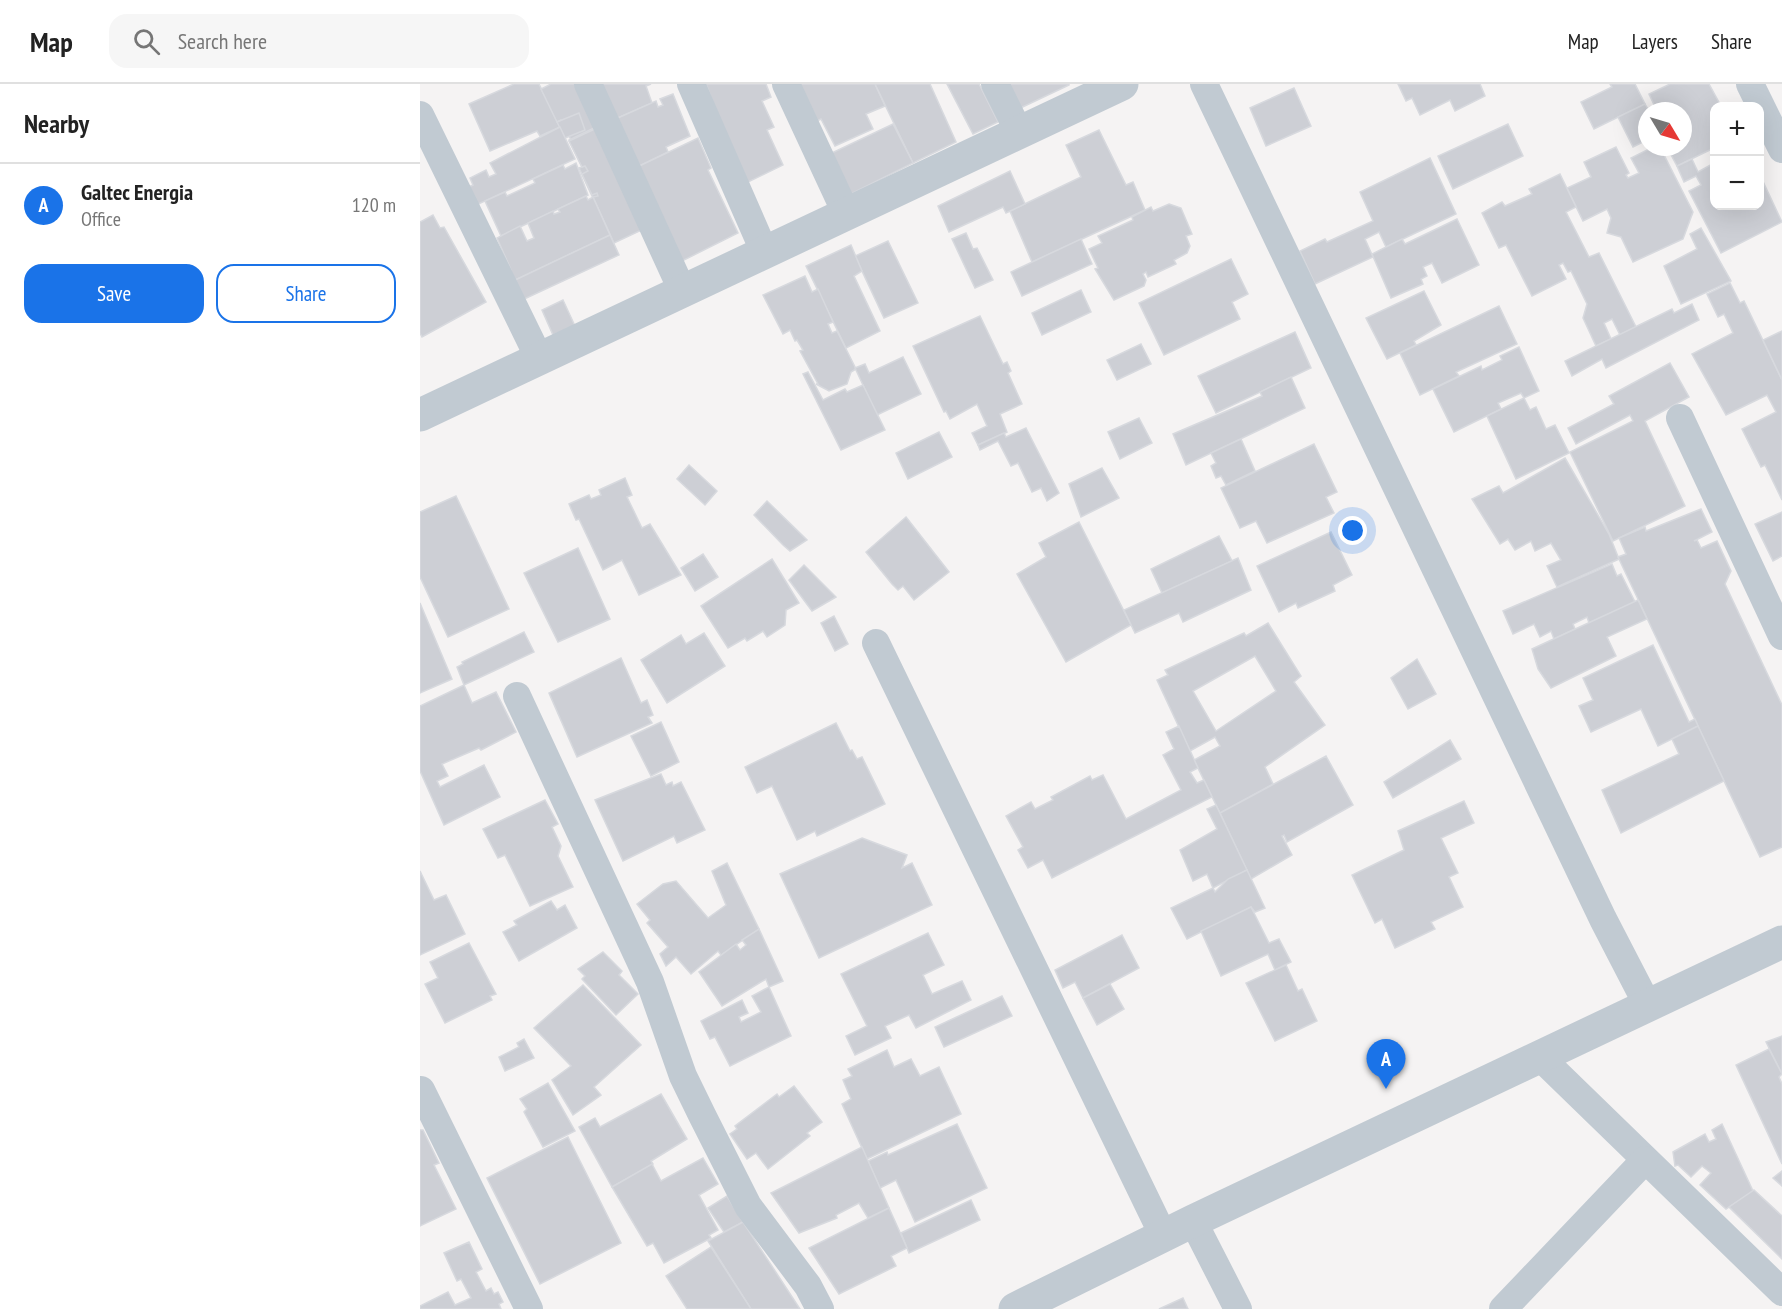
<!DOCTYPE html>
<meta charset="utf-8">
<style>
:root{--surface:#fff;--page:#f6f6f6;--text:#222;--muted:#767676;--line:#e0e0e0;--accent:#1a73e8}
body{margin:0;font-family:"PT Sans Narrow",sans-serif;background:var(--page);color:var(--text)}
.controls{position:absolute;right:18px;top:18px;display:grid;overflow:hidden;border-radius:12px;box-shadow:0 6px 24px #0002}
.controls button{width:54px;height:54px;display:grid;place-items:center;padding:0;border:0;border-bottom:2px solid var(--line);background:var(--surface);color:var(--text);font:30px sans-serif}
.compass{position:absolute;left:1218px;top:18px;width:54px;height:54px;border-radius:50%;background:var(--surface);box-shadow:0 6px 24px #0002;rotate:128deg}
.you{position:absolute;left:933px;top:447px;width:21px;height:21px;margin:-15px;border:4px solid #fff;border-radius:50%;background:#1a73e8;box-shadow:0 0 0 9px #1a73e833}
.badge{display:grid;place-items:center;width:39px;height:39px;border-radius:50%;background:var(--accent);color:#fff;font-size:20px;font-weight:700}
.pin{position:absolute;translate:-50% -50px;filter:drop-shadow(0 2px 3px #0008)}
.pin::after{content:'';position:absolute;top:32px;width:21px;height:18px;background:inherit;clip-path:polygon(0 0,100% 0,50% 100%)}
.list{margin:0;padding:0;list-style:none}
h2{display:flex;justify-content:space-between;align-items:center;height:78px;margin:0;padding:0 24px;font-size:26px}
h2 small{font-size:20px;font-weight:400;color:var(--muted)}
.list li{display:grid;grid-template-columns:39px 1fr auto;gap:18px;align-items:center;box-sizing:border-box;height:84px;padding:0 24px;border-top:2px solid var(--line)}
.list b{display:block;font-size:22px;white-space:nowrap}
.list p{margin:0;font-size:20px;white-space:nowrap;color:var(--muted)}
.list em{font-size:20px;font-style:normal;color:var(--muted)}
.actions{display:flex;gap:12px;padding:18px 24px}
.actions a{flex:1;padding:14px 0;border:2px solid var(--accent);border-radius:18px;text-align:center;font-size:21px;color:var(--accent)}
.actions .main{background:var(--accent);color:#fff}
.icon{flex:none;width:33px;height:33px;fill:none;stroke:currentColor;stroke-width:2;stroke-linecap:round;stroke-linejoin:round}
.map{position:relative;flex:none;width:1362px;height:1225px;overflow:hidden}
header{display:flex;align-items:center;gap:36px;box-sizing:border-box;height:84px;padding:0 30px;background:var(--surface);border-bottom:2px solid var(--line)}
header strong{font-size:28px}
nav{display:flex;gap:33px;margin-inline-start:auto;font-size:21px}
.search{width:420px;height:54px;background:var(--page);display:flex;align-items:center;gap:15px;box-sizing:border-box;padding:0 21px;border-radius:18px;color:var(--muted);font-size:22px}
main{display:flex}
aside{flex:1;background:var(--surface)}
.map>svg:first-child{display:block}
.building{fill:#cdcfd5;stroke:#d7d9de;stroke-width:1.5;fill-rule:evenodd}
.lines{fill:none;stroke-linecap:round;stroke-linejoin:round}
.minor{stroke:#c1cad2;stroke-width:28}
.tertiary{stroke:#c1cad2;stroke-width:33}
</style>
<header>
<strong>Map</strong>
<div class="search"><svg class="icon" aria-label="search" viewBox="0 0 24 24"><circle cx="10" cy="10" r="6"/><path d="M15 15l6 6"/></svg>Search here</div>
<nav><a>Map</a><a>Layers</a><a>Share</a></nav>
</header>
<main>
<aside>
<h2>Nearby<small></small></h2>
<ul class="list">
<li><span class="badge">A</span><div><b>Galtec Energia</b><p>Office</p></div><em>120 m</em></li>
</ul>
<div class="actions"><a class="main">Save</a><a>Share</a></div>
</aside>
<div class="map">
<svg width="1362" height="1225" viewBox="0 0 1362 1225">
<rect width="100%" height="100%" fill="#f5f3f3"/>
<g class="building">
<path d="M94,0H119L140,43L120,52L117,47L70,67L49,20Z"/>
<path d="M131,0H159L179,43L151,56L141,36L137,38L121,5Z"/>
<path d="M174,0H231L226,2L232,19L191,37Z"/>
<path d="M286,0H346L351,13L342,17L354,43L347,46L363,81L324,100Z"/>
<path d="M368,0H455L465,22L446,30L453,45L415,62L401,35L397,37Z"/>
<path d="M455,0H510L536,58L493,79Z"/>
<path d="M527,0H559L578,38L553,50Z"/>
<path d="M581,0H649V1L594,27Z"/>
<path d="M978,0H1060L1065,12L1035,27L1030,16L1000,31L992,14L986,17Z"/>
<path d="M1190,0H1215L1225,20L1174,45L1161,18L1192,3Z"/>
<path d="M1250,0H1289L1301,22H1294V64L1257,82L1247,63H1263V27H1237L1229,10Z"/>
<path d="M874,4L891,42L846,62L830,24Z"/>
<path d="M253,10L270,52L246,63L248,68L213,85L191,37L236,17L238,23L243,21L240,15Z"/>
<path d="M1225,20L1229,27L1227,56L1213,63L1198,33Z"/>
<path d="M159,29L165,46L145,54L137,38Z"/>
<path d="M182,40L227,143L207,152L205,147L191,153L159,84L162,83L149,56Z"/>
<path d="M473,40L493,79L421,115L401,74Z"/>
<path d="M1088,40L1103,72L1033,105L1018,72Z"/>
<path d="M140,43L155,75L52,123L44,105L53,101L50,94L66,86L69,93L76,90L70,79Z"/>
<path d="M179,43L226,144L194,159L173,113L178,112L177,109L172,111L162,90L168,87L165,82L162,83L149,57Z"/>
<path d="M679,46L706,101L713,98L725,126L612,178L590,127L661,93L646,61Z"/>
<path d="M278,54L291,84L288,86L318,149L260,178L213,85Z"/>
<path d="M1196,63L1209,89L1206,91L1208,94L1219,89L1211,74L1233,63H1240L1273,128L1263,155L1213,178L1201,153L1187,149L1191,134L1187,125L1163,137L1147,104L1171,93L1164,78Z"/>
<path d="M1010,74L1036,130L966,163L959,148L945,155L953,173L895,200L880,167L905,155L907,158L953,137L940,108Z"/>
<path d="M1272,75L1278,88L1294,79V122H1340V91L1362,138L1301,169L1269,107L1281,101L1276,92L1264,98L1257,82Z"/>
<path d="M156,79L168,111L81,152L65,117L85,108L87,112L115,99L113,95L143,81L145,85Z"/>
<path d="M590,87L605,120L586,129L583,123L529,148L518,122Z"/>
<path d="M1140,90L1156,123L1146,128L1169,173L1179,169L1216,243L1200,251L1192,235L1184,239L1191,255L1176,262L1163,234L1167,220L1151,187L1148,188L1143,179L1139,181L1146,195L1112,212L1086,161L1079,164L1062,129L1082,118L1085,122L1112,110L1109,105Z"/>
<path d="M166,112L168,116L173,113L190,151L91,198V186L77,154L100,142L107,157L114,154L108,139L133,127L134,130L140,128L138,125Z"/>
<path d="M749,120L761,124L772,150L766,152L770,162L767,169L754,176L756,180L728,193L726,188L723,190L726,196L724,202L694,216L675,185L678,184L669,165L682,159L678,152L713,136L712,133L731,123L733,127Z"/>
<path d="M13,131L20,144L24,143L66,218L2,253L0,249V138Z"/>
<path d="M1037,135L1059,181L1022,199L1012,179L1003,183L1007,192L1001,195L1003,200L971,214L952,170L982,155L985,160Z"/>
<path d="M1281,144L1311,197L1261,220L1244,182L1277,165L1270,150Z"/>
<path d="M546,149L553,165L557,164L573,196L555,204L532,155Z"/>
<path d="M190,151L199,171L100,217L91,198Z"/>
<path d="M661,155L672,180L602,212L591,188Z"/>
<path d="M468,157L498,219L464,234L435,172Z"/>
<path d="M431,161L442,187L434,192L460,247L426,264L386,182Z"/>
<path d="M811,175L828,210L812,218L820,235L744,271L719,219Z"/>
<path d="M385,192L392,208L398,205L413,238L408,240L412,249L417,247L436,285L431,288L427,300L409,307L396,300H398L380,267L383,266L377,256L375,257L370,246L363,250L343,211Z"/>
<path d="M1310,199L1320,219L1324,217L1362,296V416L1345,381L1341,383L1322,345L1356,328L1347,311L1306,331L1272,270L1313,249L1304,230L1298,233L1287,210Z"/>
<path d="M661,206L671,228L622,251L612,229Z"/>
<path d="M1004,207L1021,241L994,257L996,261L967,275L946,234Z"/>
<path d="M143,216L155,242L133,251L122,226Z"/>
<path d="M1272,220L1279,236L1186,284L1182,275L1152,292L1145,277L1252,225L1254,229Z"/>
<path d="M1079,222L1097,260L1036,288L1039,292L1000,311L980,269Z"/>
<path d="M560,232L583,280L587,278L591,287L588,289L602,320L580,330L587,348L558,361L552,349L567,342L557,320L530,335L526,327L524,328L493,262Z"/>
<path d="M1362,247V296L1343,256Z"/>
<path d="M875,248L891,284L796,329L778,292Z"/>
<path d="M721,260L731,280L697,296L687,276Z"/>
<path d="M1099,263L1119,307L1104,314L1101,309L1078,319L1081,325L1034,348L1013,305L1061,282L1062,286L1082,276L1080,272Z"/>
<path d="M483,273L501,310L457,331L435,284L445,280L449,289Z"/>
<path d="M1250,279L1269,313L1225,337L1265,422L1193,457L1150,368L1213,337L1210,331L1156,360L1148,344L1194,320L1189,312Z"/>
<path d="M388,288L403,316L425,305L427,308L443,301L465,346L421,366L383,290Z"/>
<path d="M871,293L885,324L766,381L753,350L842,312L840,308Z"/>
<path d="M1104,314L1110,326L1116,323L1126,345L1135,341L1149,369L1096,395L1067,332Z"/>
<path d="M719,334L732,359L700,375L688,348Z"/>
<path d="M606,344L639,409L627,417L621,404L612,408L598,379L591,382L578,357L560,366L558,361L584,349L586,353Z"/>
<path d="M519,348L532,373L488,395L476,369Z"/>
<path d="M821,355L835,387L806,401L801,392L796,394L791,382L796,379L791,369Z"/>
<path d="M894,360L917,408L906,413L914,429L847,459L836,437L820,444L801,404Z"/>
<path d="M1145,374L1189,450L1199,475L1137,503L1127,482L1141,476L1131,459L1115,467L1111,457L1095,466L1088,455L1080,460L1052,415L1079,402L1083,409Z"/>
<path d="M269,381L297,407L285,421L257,395Z"/>
<path d="M682,384L699,414L661,433L649,400Z"/>
<path d="M205,394L212,411L207,413L222,444L230,440L261,491L219,511L202,476L183,486L159,435L156,436L149,420L169,411L171,415L181,411L179,406Z"/>
<path d="M36,412L89,525L28,553L0,493V428Z"/>
<path d="M347,417L387,456L370,467L363,461L334,431Z"/>
<path d="M1281,425L1292,448L1274,457L1277,456L1281,464L1297,457L1311,487L1305,500L1362,621V763L1340,773L1198,473L1206,470L1199,454L1225,443L1226,447Z"/>
<path d="M1362,428V472L1353,477L1335,440Z"/>
<path d="M486,433L529,488L494,516L483,502L478,506L472,500L446,468Z"/>
<path d="M659,438L711,541L646,578L597,490L626,473L619,459Z"/>
<path d="M911,448L932,491L913,501L915,507L878,524L876,519L859,528L837,482Z"/>
<path d="M799,452L812,477L742,509L731,485Z"/>
<path d="M158,464L190,535L138,558L104,489Z"/>
<path d="M283,470L298,493L275,507L261,484Z"/>
<path d="M818,474L831,506L763,538L759,529L715,549L704,526Z"/>
<path d="M352,475L379,519L366,526L365,541L347,553L343,547L327,557L325,554L308,564L281,522Z"/>
<path d="M1192,480L1197,492L1201,490L1215,518L1169,539L1167,533L1153,540L1155,545L1134,555L1131,547L1120,553L1114,540L1093,550L1083,527Z"/>
<path d="M384,481L416,513L392,527L369,496Z"/>
<path d="M1218,516L1227,535L1187,553L1196,572L1131,604L1118,585L1112,565Z"/>
<path d="M0,519L32,595L0,609Z"/>
<path d="M414,532L428,560L415,567L401,539Z"/>
<path d="M848,539L881,592L874,598L905,641L845,683L853,700L800,729L774,676L800,662L795,653L770,667L737,596L748,591L745,586L824,549L826,552ZM835,572L856,607L796,647L773,607Z"/>
<path d="M104,548L114,568L44,601L37,583L43,580L42,578Z"/>
<path d="M284,549L305,582L247,619L221,576L261,551L266,560Z"/>
<path d="M1233,561L1269,638L1275,635L1278,642L1238,662L1221,625L1171,648L1159,622L1173,616L1163,594Z"/>
<path d="M201,574L221,619L227,616L233,631L228,633L232,639L157,673L129,609Z"/>
<path d="M997,575L1016,610L988,625L971,594Z"/>
<path d="M44,601L52,619L76,608L96,648L61,666L59,664L22,680L28,692L17,697L20,703L64,681L80,713L24,741L0,687V622Z"/>
<path d="M241,638L259,678L231,692L211,652Z"/>
<path d="M416,639L430,667L432,666L437,675L442,673L465,720L397,752L395,747L377,756L352,702L337,709L325,683Z"/>
<path d="M759,642L778,684L770,688L777,699L784,696L792,713L632,794L623,776L608,784L598,766L603,763L586,732L611,718L615,725L633,716L631,713L670,692L672,696L683,691L706,735L761,706L743,671L754,665L746,648Z"/>
<path d="M1278,642L1304,697L1201,749L1182,706L1259,670L1252,655Z"/>
<path d="M1030,656L1041,675L973,714L964,698Z"/>
<path d="M906,672L933,721L867,758L864,751L862,752L872,771L831,795L800,729Z"/>
<path d="M241,690L246,701L252,698L253,702L261,698L285,746L257,759L254,752L203,777L175,716Z"/>
<path d="M125,716L138,740L132,743L141,762L138,772L153,803L110,822L85,771L78,774L63,745Z"/>
<path d="M1044,717L1054,739L1021,754L1038,789L1029,793L1043,823L1011,838L1015,845L975,864L962,835L955,839L932,791L984,766L978,747Z"/>
<path d="M796,721L827,786L793,804L787,790L773,797L760,766L797,745L787,725Z"/>
<path d="M442,754L487,771L482,784L492,779L512,821L399,874L360,790Z"/>
<path d="M307,779L339,845L301,871L298,867L271,890L256,873L246,882L240,870L248,863L227,839L230,836L217,820L243,800L256,797L288,834L306,821L292,787Z"/>
<path d="M827,786L845,824L835,828L831,823L767,855L751,824L793,804L795,808L808,795Z"/>
<path d="M0,787L14,816L26,811L45,850L0,871Z"/>
<path d="M131,817L137,826L145,821L157,844L99,877L83,848L97,841L94,837Z"/>
<path d="M831,823L849,859L859,855L871,878L855,886L848,870L801,892L781,847Z"/>
<path d="M339,845L363,897L349,903L346,895L302,922L279,888L316,860L320,866L326,861L322,856Z"/>
<path d="M508,849L524,881L503,891L512,910L542,897L551,916L496,944L489,931L465,942L471,954L435,971L426,952L447,942L421,890Z"/>
<path d="M702,851L719,884L663,914L655,898L643,904L635,886Z"/>
<path d="M49,859L76,910L70,912L72,916L25,939L5,900L18,894L10,878Z"/>
<path d="M183,868L202,887L199,891L218,910L196,931L162,895L165,892L158,885Z"/>
<path d="M866,881L878,907L882,905L897,937L855,957L826,899Z"/>
<path d="M690,900L704,925L677,941L663,914Z"/>
<path d="M163,901L221,961L174,1003L181,1011L153,1031L132,996L151,982L114,944Z"/>
<path d="M349,903L371,952L310,982L295,953L290,955L281,937L322,916L328,929L319,933L321,938L341,928L332,912Z"/>
<path d="M582,912L592,932L524,963L515,943Z"/>
<path d="M1362,952V990L1346,958Z"/>
<path d="M104,955L114,974L85,987L79,973L99,963L97,959Z"/>
<path d="M1349,965L1362,990L1359,993L1362,1000V1080L1316,981Z"/>
<path d="M467,966L474,983L491,975L500,992L519,983L541,1030L447,1075L422,1020L431,1015L423,996L432,992L428,985Z"/>
<path d="M128,999L155,1047L123,1063L104,1028L107,1025L100,1015Z"/>
<path d="M374,1002L402,1038L387,1049L390,1052L348,1085L336,1069L327,1075L310,1050L317,1045L315,1042L357,1010L359,1013Z"/>
<path d="M241,1010L267,1055L231,1077L233,1080L192,1103L159,1043L175,1034L180,1043Z"/>
<path d="M537,1040L567,1104L495,1138L476,1096L460,1104L448,1077L467,1068L468,1071Z"/>
<path d="M1302,1040L1333,1107L1306,1125L1280,1101L1291,1089L1282,1082L1271,1093L1258,1081L1255,1082L1253,1068L1285,1050L1289,1058L1296,1055L1292,1046Z"/>
<path d="M0,1046H3L19,1079L14,1081L36,1125L0,1142Z"/>
<path d="M148,1053L201,1159L120,1200L67,1094Z"/>
<path d="M442,1063L469,1124L448,1134L439,1119L416,1131L417,1134L379,1149L351,1109Z"/>
<path d="M283,1074L298,1100L279,1111L298,1146L289,1151L291,1154L244,1179L233,1159L227,1162L192,1103L232,1080L241,1097Z"/>
<path d="M1362,1087V1102L1353,1094Z"/>
<path d="M1334,1106L1362,1132V1175L1309,1123Z"/>
<path d="M307,1112L323,1138L304,1148L288,1124Z"/>
<path d="M551,1116L560,1136L489,1169L481,1149Z"/>
<path d="M469,1124L487,1164L471,1172L476,1182L419,1210L389,1164Z"/>
<path d="M323,1138L380,1225H331L288,1157Z"/>
<path d="M49,1158L62,1185L56,1188L66,1207L71,1204L74,1210L78,1208L83,1218L79,1220L81,1225H0V1222L28,1208L35,1221L51,1214L41,1195L37,1197L24,1169Z"/>
<path d="M291,1163L331,1225H267L246,1192Z"/>
<path d="M763,1214L768,1225H739Z"/>
</g>
<g class="lines">
<g class="minor">
<path d="M168,0L262,206"/>
<path d="M271,0L344,167"/>
<path d="M366,0L426,129"/>
<path d="M575,0L599,48"/>
<path d="M784,0L1183,835L1228,922"/>
<path d="M1330,0L1362,65"/>
<path d="M0,31L119,274"/>
<path d="M1260,334L1362,552"/>
<path d="M456,559L744,1153"/>
<path d="M97,612L230,898L263,992L282,1031L328,1122L388,1202L400,1225"/>
<path d="M1120,973L1362,1208"/>
<path d="M1,1006L109,1225"/>
<path d="M773,1137L818,1225"/>
<path d="M1083,1225L1225,1076"/>
</g>
<g class="tertiary">
<path d="M0,331L702,0"/>
<path d="M595,1225L773,1137L1362,858"/>
</g>
</g>
</svg>
<div class="controls">
<button>+</button>
<button>−</button>
</div>
<svg class="compass" viewBox="-18 -18 36 36"><path d="M0-13l5 13h-10z" fill="#e53935"/><path d="M0 13l5-13h-10z" fill="#767676"/></svg>
<div class="you"></div>
<div class="pin badge" style="left:966px;top:1005px">A</div>
</div>
</main>
